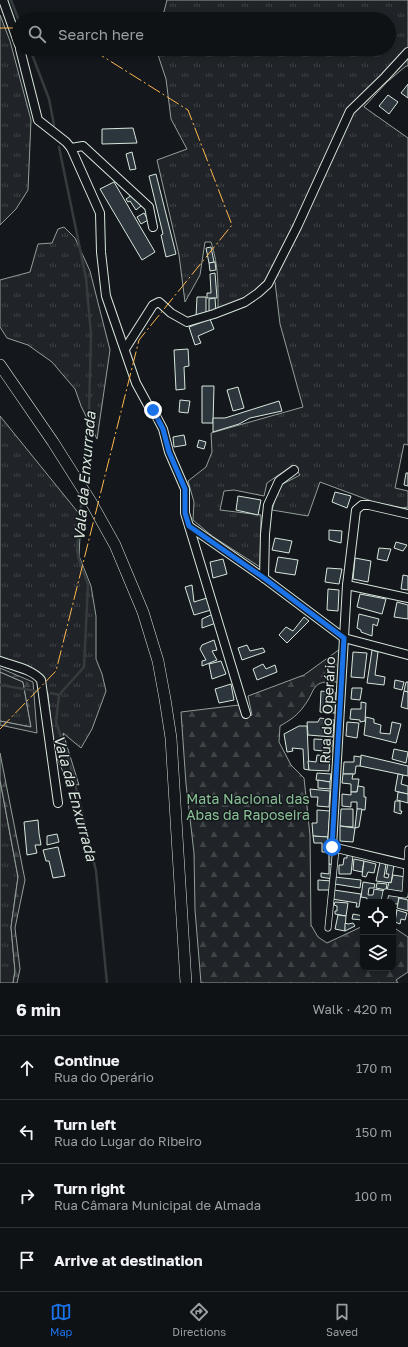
<!DOCTYPE html>
<meta charset="utf-8">
<style>
:root{--surface:#0f1215;--page:#1d2022;--text:#f1f3f6;--muted:#9b9ea0;--line:#2f3234;--accent:#1a73e8}
body{margin:0;font-family:"Golos Text",sans-serif;background:var(--page);color:var(--text)}
.controls{position:absolute;right:12px;bottom:12px;display:grid;overflow:hidden;border-radius:8px;box-shadow:0 2px 6px #0003}
.controls button{width:36px;height:36px;display:grid;place-items:center;padding:0;border:0;border-bottom:1px solid var(--line);background:var(--surface);color:var(--text);font:20px sans-serif}
.stop{position:absolute;width:12px;height:12px;margin:-9px;border:3px solid #1a73e8;border-radius:50%;background:#fff}
.stop.end{background:#1a73e8;border-color:#fff;box-shadow:0 1px 4px #0008}
.list{margin:0;padding:0;list-style:none}
h2{display:flex;justify-content:space-between;align-items:center;height:52px;margin:0;padding:0 16px;font-size:17px}
h2 small{font-size:13px;font-weight:400;color:var(--muted)}
.list li{display:grid;grid-template-columns:26px 1fr auto;gap:12px;align-items:center;box-sizing:border-box;height:64px;padding:0 16px;border-top:1px solid var(--line)}
.list b{display:block;font-size:15px;white-space:nowrap}
.list p{margin:0;font-size:13px;white-space:nowrap;color:var(--muted)}
.list em{font-size:13px;font-style:normal;color:var(--muted)}
.icon{flex:none;width:22px;height:22px;fill:none;stroke:currentColor;stroke-width:2;stroke-linecap:round;stroke-linejoin:round}
.map{position:relative;flex:none;width:408px;height:983px;overflow:hidden}
.search{position:absolute;background:var(--surface);box-shadow:0 2px 6px #0003;left:12px;right:12px;top:12px;height:44px;display:flex;align-items:center;gap:10px;box-sizing:border-box;padding:0 14px;border-radius:22px;color:var(--muted);font-size:15px}
.sheet{height:308px;background:var(--surface)}
nav{display:flex;justify-content:space-around;align-items:center;box-sizing:border-box;height:56px;border-top:1px solid var(--line);background:var(--surface);font-size:11px;color:var(--muted)}
nav a{display:grid;justify-items:center;gap:2px}
nav .on{color:var(--accent)}
.map>svg:first-child{display:block}
.grass{fill:url(#grass-tufts);stroke:#939e99}
.forest{fill:url(#forest-firs);stroke:#939e99}
.lines{fill:none;stroke-linecap:round;stroke-linejoin:round}
.stream{stroke:#363b3e;stroke-width:2.5}
.building{fill:#2c363c;stroke:#d8e6dc}
.pedestrian-casing{stroke:#d8e6dc;stroke-width:7}
.minor-casing{stroke:#d8e6dc;stroke-width:10}
.secondary-casing{stroke:#d8e6dc;stroke-width:12}
.pedestrian{stroke:#14181c;stroke-width:5.5}
.minor{stroke:#14181c;stroke-width:8}
.secondary{stroke:#14181c;stroke-width:11}
.power{stroke:#ffb74d;stroke-width:1;stroke-dasharray:14 3 2 3;stroke-linecap:butt}
.route{stroke:#1a73e8;stroke-width:5}
.labels{text-anchor:middle;dominant-baseline:central;stroke-width:3;stroke-linejoin:round;paint-order:stroke}
.street-label{font-size:14px;fill:#d8e6dc;stroke:#14181c}
.park-label{font-size:14px;fill:#8ac095;stroke:#14181c}
.water-label{font-size:15px;font-style:italic;fill:#d8e6dc;stroke:#14181c}
</style>
<div class="map">
<svg width="408" height="983" viewBox="0 0 408 983">
<defs>
<pattern id="grass-tufts" width="24" height="20" patternUnits="userSpaceOnUse"><rect width="24" height="20" fill="#202428"/><path d="M3 7l-1-3M5 7V3M7 7l1-3M15 17l-1-3M17 17v-4M19 17l1-3" fill="none" stroke="#404447"/></pattern>
<pattern id="forest-firs" width="22" height="20" patternUnits="userSpaceOnUse"><rect width="22" height="20" fill="#202428"/><path d="M5 1l3.5 6h-7zM16 11l3.5 6h-7z" fill="#404447"/></pattern>
</defs>
<rect width="100%" height="100%" fill="#14181c"/>
<g class="grass">
<path d="M167,0H408V66H406L387,82L364,107L408,138V445L404,444L395,488L408,491V507L403,508L382,505L320,482L308,516L272,510L279,486L300,475L293,465L267,483L264,496L234,490L224,491L220,510L261,515L260,567L212,536L193,520L194,502L188,481L206,467L212,452L211,433L303,407L280,324L275,282L267,278L253,293L218,311C218,287 219,266 211,242H205L200,275L185,302L179,255L157,160L187,149L171,119L166,79L156,49H389V19H162Z"/>
<path d="M0,15L10,41L31,120L28,190L16,209L0,225Z"/>
<path d="M64,227L75,238L90,271L110,350L97,439L81,406L75,389L52,362L28,345L7,338L0,327V280L30,272L38,244L52,243L58,229Z"/>
<path d="M0,416L81,516L79,556L91,586L96,616V659L102,674L106,691L92,729L81,748L63,733L79,785L68,783L54,752L48,694L41,676L0,658Z"/>
<path d="M0,672L23,682L31,727L0,721Z"/>
<path d="M0,780L18,877L11,927L15,971L13,983H0Z"/>
</g>
<g class="forest">
<path d="M340,649L338,682C310,680 317,689 304,706C298,715 289,721 280,726L279,742L291,765L304,778L310,835L311,925L318,937L327,943L363,926V968H393V927L408,937V972L396,980L398,983H201L195,910L194,853L186,784L181,712L239,705L243,718L252,715L248,696L304,675Z"/>
<path d="M0,668L33,682L37,733L0,725V721L31,727L23,682L0,672Z"/>
<path d="M0,753L25,880L15,928L20,969L17,983H13L15,971L11,927L18,877L0,780Z"/>
</g>
<g class="lines">
<g class="stream">
<path d="M11,0L19,21"/>
<path d="M30,49L49,99L54,125"/>
<path d="M59,147L86,278L91,334L89,414L83,482"/>
<path d="M82,495L77,551L79,560L88,584L84,667L59,695L56,722L72,771L96,871L107,983"/>
<path d="M0,685L36,691"/>
<path d="M51,693L59,695"/>
</g>
</g>
<g class="building">
<path d="M408,84V98L401,93Z"/>
<path d="M388,95L398,102L389,114L379,106Z"/>
<path d="M133,128L137,143L102,144V129Z"/>
<path d="M132,152L136,169L130,170L126,154Z"/>
<path d="M156,174L176,254L166,257L161,235L163,234L149,176Z"/>
<path d="M114,182L155,252L142,260L100,189Z"/>
<path d="M132,195L141,206L136,210L130,201L128,202L126,199Z"/>
<path d="M144,213L148,220L141,224L137,217Z"/>
<path d="M211,247L214,262L209,263L206,248Z"/>
<path d="M215,262L216,270L210,271L209,263Z"/>
<path d="M215,273L217,298H207V293H211L210,274Z"/>
<path d="M197,297H206V313L196,317Z"/>
<path d="M215,298L216,312H209V299Z"/>
<path d="M210,319L214,329L198,336L201,343L195,345L189,327Z"/>
<path d="M188,349L189,366L184,367L185,389L176,390L174,350Z"/>
<path d="M202,386H214L213,423H202Z"/>
<path d="M238,387L244,408L233,411L227,390Z"/>
<path d="M180,400L190,401L188,413L179,412Z"/>
<path d="M279,401L282,411L250,418L239,424L213,432V418H225Z"/>
<path d="M184,435L186,445L174,447L173,437Z"/>
<path d="M199,440L206,442L204,449L197,447Z"/>
<path d="M406,473H408V486L404,485Z"/>
<path d="M335,492L351,496L347,508L332,502Z"/>
<path d="M238,496L261,500L258,515L236,510Z"/>
<path d="M329,530L342,531L341,543L329,540Z"/>
<path d="M275,538L292,541L289,553L272,550Z"/>
<path d="M396,542L407,545L403,551L394,548Z"/>
<path d="M379,548L391,549L387,561L377,559Z"/>
<path d="M278,557L298,560L295,575L275,572Z"/>
<path d="M355,558L371,561L368,582L353,579Z"/>
<path d="M223,559L227,574L213,578L210,562Z"/>
<path d="M327,568L342,569L339,584L325,582Z"/>
<path d="M403,575L408,576V590L401,589Z"/>
<path d="M192,585L194,602L207,598L211,610L194,615L185,587Z"/>
<path d="M328,589L339,590L338,611L327,610Z"/>
<path d="M360,594L386,599L382,614L357,607Z"/>
<path d="M397,602L408,605V619L394,617Z"/>
<path d="M213,614L216,623L202,628V619Z"/>
<path d="M359,614L379,619L377,626L373,624L372,636L361,632V630L357,628Z"/>
<path d="M304,617L309,621L287,643L279,635L286,627L293,631Z"/>
<path d="M214,640L217,650L212,651L217,660L202,666V661L206,660L200,649L202,645Z"/>
<path d="M247,645L250,651L263,648L265,652L242,660L238,648Z"/>
<path d="M372,650L378,652L375,675L385,677L384,685L367,683Z"/>
<path d="M353,652L367,653L364,678L351,677Z"/>
<path d="M221,661L226,674L212,679L209,664Z"/>
<path d="M263,664L266,669L275,665L277,672L257,680L253,669Z"/>
<path d="M395,680L404,682L402,690L394,688Z"/>
<path d="M406,682H408V692L404,691Z"/>
<path d="M231,684L234,700L219,703L215,689Z"/>
<path d="M352,688H362L360,700L351,699Z"/>
<path d="M321,691L336,693L335,713L320,712Z"/>
<path d="M404,691L408,692V709L401,707Z"/>
<path d="M361,702L366,703L365,721L360,722V720L350,719L351,709H361Z"/>
<path d="M366,717L374,719V723L381,725L380,733L390,734L392,722L401,724L396,743L364,735Z"/>
<path d="M320,718L334,720L333,737L308,735L307,722H318Z"/>
<path d="M347,722L359,723L357,738L346,736Z"/>
<path d="M299,726H307L309,770L304,769L303,749L292,748L293,751L287,752L284,734Z"/>
<path d="M314,739L332,740V752L314,750Z"/>
<path d="M394,749L408,752L406,763L392,759Z"/>
<path d="M317,755L330,756L329,771L309,770L308,761L316,762Z"/>
<path d="M361,755L408,766V776L360,766Z"/>
<path d="M354,756L361,757L360,766H356L355,774H343L344,762H354Z"/>
<path d="M317,773L331,774L330,782L316,780Z"/>
<path d="M343,774H353L352,779H359L357,792H351V784L342,783Z"/>
<path d="M398,774L403,775L401,784L408,786V794L395,791Z"/>
<path d="M318,780L330,782V789L318,788Z"/>
<path d="M358,786L364,787V797H366L365,810L357,809V802H351V807L342,806V794L351,795V792H357Z"/>
<path d="M310,789L330,791L329,807L317,806L318,797H311Z"/>
<path d="M398,792L408,794V803L397,800Z"/>
<path d="M395,801H400V811H402L401,814L394,812Z"/>
<path d="M341,809H353V827L340,826Z"/>
<path d="M357,809H362L359,827L355,828Z"/>
<path d="M317,810L330,811L328,837L313,836L312,823H317Z"/>
<path d="M38,820L39,833L41,845H35L37,853L27,855L24,822Z"/>
<path d="M340,826L355,828L353,842L340,841Z"/>
<path d="M57,834L59,842L47,845V836Z"/>
<path d="M313,836L328,837V847H332L331,852H335L333,865L329,864V852H322V843H314Z"/>
<path d="M58,847L65,876L53,878L49,861H46L43,850Z"/>
<path d="M347,855H353L351,874H339V865H343L344,858H347Z"/>
<path d="M354,859L364,861L362,872L353,870Z"/>
<path d="M364,861L376,864L374,873L368,872L366,877L362,876Z"/>
<path d="M380,862L385,863L384,864H386L384,877L388,878L389,874H386L388,863L394,865L391,883L376,881Z"/>
<path d="M329,864L333,865L332,879L321,877V873L329,874Z"/>
<path d="M393,875L406,877L404,892L387,890L389,882L391,883Z"/>
<path d="M335,877L361,880L360,888L335,884Z"/>
<path d="M318,880L332,881L330,890H318Z"/>
<path d="M363,882L375,884L374,888H369L368,895H373L374,889L385,891L384,902L367,900V898L361,897Z"/>
<path d="M377,883L387,884L386,890L376,888Z"/>
<path d="M334,890L361,894L359,907H356L357,903L332,899Z"/>
<path d="M387,893L399,895L398,904H393V902H387Z"/>
<path d="M399,898L408,900V911L397,908Z"/>
<path d="M335,902L348,903L346,916L335,914V911H337V906L334,905Z"/>
<path d="M393,909L397,910L395,922L393,920Z"/>
<path d="M397,910L407,913L405,920L401,919L400,924L395,922Z"/>
<path d="M353,914L363,916V920L352,919Z"/>
<path d="M338,915L346,916L345,931L335,929Z"/>
<path d="M345,923L348,924L353,923L355,926L345,931Z"/>
</g>
<g class="lines">
<defs>
<g id="pedestrian">
<path d="M384,902L386,892L405,895L408,849"/>
<path d="M328,928L336,848"/>
</g>
<g id="minor">
<path d="M3,0L19,45"/>
<path d="M20,49L38,120L66,142L71,148L83,146L149,207L153,227"/>
<path d="M71,148L100,213L101,252L106,296L136,383L148,405L153,410L163,429L169,452L185,489V513L246,714"/>
<path d="M125,349L153,305L159,302L171,313L187,322L214,314L245,302L258,293L268,284L297,227L350,111L385,77L408,52"/>
<path d="M408,514L369,505H362L356,510L347,585L332,847L408,865"/>
<path d="M189,526L264,578L344,638L408,655"/>
<path d="M264,578L265,534L268,505L279,481L294,470"/>
<path d="M347,585L408,598"/>
<path d="M0,661C13,666 32,669 41,680L58,803"/>
</g>
<path id="secondary" d="M0,365L53,442L91,502L115,545L143,612L158,661L165,699L171,738L186,983"/>
</defs>
<use href="#pedestrian" class="pedestrian-casing"/>
<use href="#minor" class="minor-casing"/>
<use href="#secondary" class="secondary-casing"/>
<use href="#pedestrian" class="pedestrian"/>
<use href="#minor" class="minor"/>
<use href="#secondary" class="secondary"/>
<g class="power">
<path d="M0,28H19"/>
<path d="M0,729L56,671L139,340L232,225L188,110L91,49"/>
</g>
</g>
<g class="lines">
<path class="route" d="M153,410L163,429L169,452L185,489V513L189,526L264,578L344,638L332,847"/>
</g>
<g class="labels">
<g class="street-label">
<text transform="translate(327 710) rotate(-87)">Rua do Operário</text>
</g>
<g class="park-label">
<text x="248" y="798">Mata Nacional das<tspan x="248" dy="16">Abas da Raposeira</tspan></text>
</g>
<g class="water-label">
<text transform="translate(84 476) rotate(-85)">Vala da Enxurrada</text>
<text transform="translate(76 798) rotate(75)">Vala da Enxurrada</text>
</g>
</g>
</svg>
<div class="controls">
<button><svg class="icon" aria-label="locate" viewBox="0 0 24 24"><circle cx="12" cy="12" r="6"/><path d="M12 2v4M12 18v4M2 12h4M18 12h4"/></svg></button>
<button><svg class="icon" aria-label="layers" viewBox="0 0 24 24"><path d="M12 4l9 5-9 5-9-5zM3 14l9 5 9-5"/></svg></button>
</div>
<div class="stop" style="left:332px;top:847px"></div>
<div class="stop end" style="left:153px;top:410px"></div>
<div class="search"><svg class="icon" aria-label="search" viewBox="0 0 24 24"><circle cx="10" cy="10" r="6"/><path d="M15 15l6 6"/></svg>Search here</div>
</div>
<section class="sheet">
<h2>6 min<small>Walk · 420 m</small></h2>
<ul class="list">
<li><svg class="icon" aria-label="ahead" viewBox="0 0 24 24"><path d="M12 20V5M6 11l6-6 6 6"/></svg><div><b>Continue</b><p>Rua do Operário</p></div><em>170 m</em></li>
<li><svg class="icon" aria-label="left" viewBox="0 0 24 24"><path d="M17 20v-9H6M10 6l-5 5 5 5"/></svg><div><b>Turn left</b><p>Rua do Lugar do Ribeiro</p></div><em>150 m</em></li>
<li><svg class="icon" aria-label="right" viewBox="0 0 24 24"><path d="M7 20v-9h11M14 6l5 5-5 5"/></svg><div><b>Turn right</b><p>Rua Câmara Municipal de Almada</p></div><em>100 m</em></li>
<li><svg class="icon" aria-label="arrive" viewBox="0 0 24 24"><path d="M6 21V4h12l-3 4 3 4H6"/></svg><div><b>Arrive at destination</b></div></li>
</ul>
</section>
<nav>
<a class="on"><svg class="icon" aria-label="map" viewBox="0 0 24 24"><path d="M3 6l6-2 6 2 6-2v14l-6 2-6-2-6 2zM9 4v14M15 6v14"/></svg>Map</a>
<a><svg class="icon" aria-label="directions" viewBox="0 0 24 24"><path d="M12 3l9 9-9 9-9-9zM9 14v-3h6M13 9l2 2-2 2"/></svg>Directions</a>
<a><svg class="icon" aria-label="saved" viewBox="0 0 24 24"><path d="M7 4h10v16l-5-4-5 4z"/></svg>Saved</a>
</nav>
